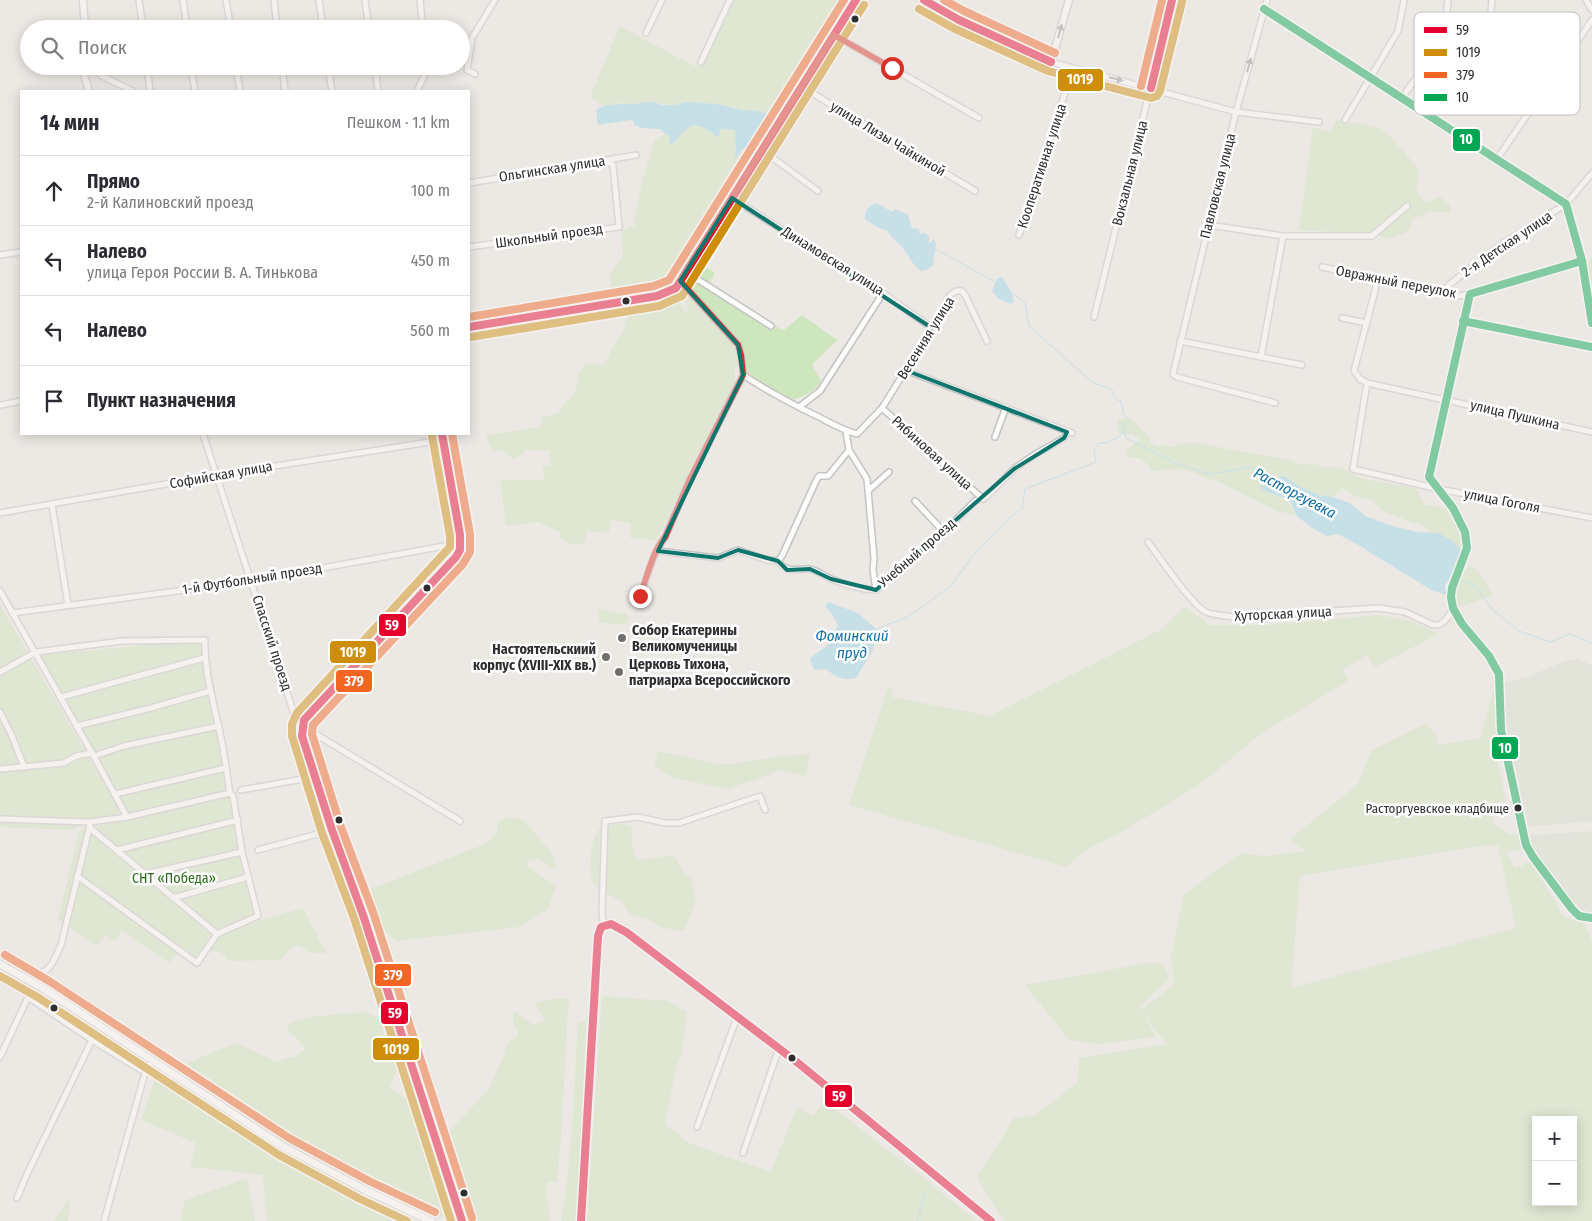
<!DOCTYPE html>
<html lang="ru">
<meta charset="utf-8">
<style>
:root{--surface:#fff;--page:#f7f7f7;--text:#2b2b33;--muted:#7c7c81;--line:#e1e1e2}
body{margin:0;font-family:"Fira Sans Condensed",sans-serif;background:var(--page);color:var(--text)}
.controls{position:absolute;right:15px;bottom:15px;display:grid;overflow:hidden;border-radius:0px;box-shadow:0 2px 12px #0003}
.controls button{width:45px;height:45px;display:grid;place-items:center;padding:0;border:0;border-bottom:1px solid var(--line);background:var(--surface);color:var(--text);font:25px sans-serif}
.stop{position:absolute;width:15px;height:15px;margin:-11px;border:4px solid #d93025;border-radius:50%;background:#fff}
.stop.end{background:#d93025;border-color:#fff;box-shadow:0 1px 5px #0008}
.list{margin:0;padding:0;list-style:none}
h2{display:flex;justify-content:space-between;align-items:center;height:65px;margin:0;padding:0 20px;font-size:21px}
h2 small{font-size:16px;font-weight:400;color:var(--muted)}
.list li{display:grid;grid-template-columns:32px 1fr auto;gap:15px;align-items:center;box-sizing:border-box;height:70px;padding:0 20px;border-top:1px solid var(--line)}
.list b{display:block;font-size:19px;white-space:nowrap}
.list p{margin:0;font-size:16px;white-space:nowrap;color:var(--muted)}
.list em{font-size:16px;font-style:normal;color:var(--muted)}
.icon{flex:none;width:28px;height:28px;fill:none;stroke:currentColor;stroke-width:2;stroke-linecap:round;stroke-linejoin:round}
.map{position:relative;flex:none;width:1592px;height:1221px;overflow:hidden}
.search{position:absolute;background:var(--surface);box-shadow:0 2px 12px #0003;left:20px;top:20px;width:450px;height:55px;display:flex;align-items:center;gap:12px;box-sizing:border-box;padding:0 18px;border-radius:28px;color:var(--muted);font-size:19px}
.panel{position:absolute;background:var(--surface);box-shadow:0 2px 12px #0003;left:20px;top:90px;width:450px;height:345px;border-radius:0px}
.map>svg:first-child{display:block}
.green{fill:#cee6be;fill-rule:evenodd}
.cemetery{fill:#d8e0cc}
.water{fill:#99d6ec}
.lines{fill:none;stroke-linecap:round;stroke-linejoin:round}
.stream{stroke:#99d6ec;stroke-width:1}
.minor-casing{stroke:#c5c4c5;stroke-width:8}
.tertiary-casing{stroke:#c5c4c5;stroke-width:9}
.secondary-casing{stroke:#c5c4c5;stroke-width:9}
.minor{stroke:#fcfcfb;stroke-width:5}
.tertiary{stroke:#fcfcfb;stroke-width:6}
.secondary{stroke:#fcfcfb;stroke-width:7}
.bus-1-casing{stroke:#fff;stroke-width:11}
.bus-2-casing{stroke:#fff;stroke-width:11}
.bus-3-casing{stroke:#fff;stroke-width:11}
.bus-4-casing{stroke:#fff;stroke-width:11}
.bus-1{stroke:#e4002b;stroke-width:8}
.bus-2{stroke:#cf8e09;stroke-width:8}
.bus-3{stroke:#f26522;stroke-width:8}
.bus-4{stroke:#00a651;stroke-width:8}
.oneway{fill:#959594}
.route{stroke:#d93025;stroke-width:6}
.marked{fill:none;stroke:#0f766e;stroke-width:4;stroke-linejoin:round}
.bus-dot{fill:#2e2e2e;stroke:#fff;stroke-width:2}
.poi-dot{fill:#706f6e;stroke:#fff;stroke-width:2}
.labels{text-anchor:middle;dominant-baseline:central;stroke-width:5;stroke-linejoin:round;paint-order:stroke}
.bus-label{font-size:13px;fill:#2e2e2e;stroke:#fff;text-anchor:end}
.street-label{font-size:14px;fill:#2e2e2e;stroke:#fff}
.poi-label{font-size:14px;font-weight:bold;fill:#2e2e2e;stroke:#fff;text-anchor:start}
.park-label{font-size:14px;fill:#2c6e1b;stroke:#fff}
.water-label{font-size:15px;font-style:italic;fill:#0d6fa3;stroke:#fff}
.key{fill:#fff;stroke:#c0c0c0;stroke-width:1}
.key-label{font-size:14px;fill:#2e2e2e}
.line-badge{stroke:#fff;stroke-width:2}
.badge-label{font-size:14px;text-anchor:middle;font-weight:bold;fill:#fff}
</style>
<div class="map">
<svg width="1592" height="1221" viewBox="0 0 1592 1221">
<rect width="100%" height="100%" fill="#ece8e4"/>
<g class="green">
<path d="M732,0H848L775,116L774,114L751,110L746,111L719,104L688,102L674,105L645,102L633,105L620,103L603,106L590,97L620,26L694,66L701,63Z"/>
<path d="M1337,120C1347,122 1377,126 1383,130C1387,132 1414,163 1417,168C1424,182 1407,186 1426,203L1440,196L1451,207L1450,212H1427L1423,216L1414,218L1407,232L1387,239L1374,234L1299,230L1313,127L1330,132Z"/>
<path d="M697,124L704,126L718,137L720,129L735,130V159C741,149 746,145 758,144L672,283L656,291L613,299L610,277L612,271L623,255L621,230L636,225L634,223L642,182L655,140L665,134L670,136L673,144L684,130Z"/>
<path d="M1592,257V303L1585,266Z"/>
<path d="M698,263L715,273L708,287L777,327L784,330L802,315L837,340L812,365L821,381C815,394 790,404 777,398C763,391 752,379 742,367H735V385L656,540L630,538L631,523L611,520L609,533L588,531L584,543C575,545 567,545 560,538V532L538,522L506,526L500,480H544L543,466L550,465V450H525L522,455L514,459L501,450L492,451L486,435L541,427L542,417L557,414L576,390L579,374L586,364L603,365L624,329L631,304L677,296L683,310L686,312L688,311L684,290Z"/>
<path d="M1131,418L1149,437L1150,443L1159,447L1165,444L1171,447L1190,442L1290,460L1302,465L1316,464L1321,467H1340L1363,479L1416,488L1421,500L1425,505L1445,507L1450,511L1461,535L1462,541L1461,550C1452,540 1443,533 1430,533L1421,523H1414L1382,511L1373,501L1354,496L1349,491L1343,488L1333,497C1314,495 1300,487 1284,476L1263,490C1282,497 1288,498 1297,516L1277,511L1217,481C1205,480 1197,472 1185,470C1174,468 1163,471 1152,471C1145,461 1142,457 1130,458L1125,453L1139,439L1133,435L1119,433L1117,427V420Z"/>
<path d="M1471,565C1481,573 1487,585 1493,596L1457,607C1455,602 1452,597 1452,591C1453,583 1464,570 1471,565Z"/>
<path d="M0,604L121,813L91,820L71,830L0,827Z"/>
<path d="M1184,607L1210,625H1270L1380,615L1410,621L1439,634L1375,667L1367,655L1342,670L1349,680L1258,736L1199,785L1120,833L1087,849L1066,867L849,805L888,687L892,690V697L990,716L1162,629Z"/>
<path d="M600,609L626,614L628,615L629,620L624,625L599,622L598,611Z"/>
<path d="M207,639L231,793L236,795L246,851L260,918L245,925L303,908L326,953H309L299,945L291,949L280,960L229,961L222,953L210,950L220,935L218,936L196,968L177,953L169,963L122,931L115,941L105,935L97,946L58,919L79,831L131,818L62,696L41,655Z"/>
<path d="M1496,678V721L1503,754L1497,759L1506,801L1491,804L1494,825L1509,834L1520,835L1522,849L1506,852L1515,868L1531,862L1564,917L1585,924L1592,941V1221H1005L1002,1218L977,1177L1014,1118L1034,1116L1078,1082L1079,1058L1168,1044L1157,1033L1143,1013L1156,1037L1098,1044L1069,1040L1025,985L1153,962L1164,965L1169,979L1139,1007L1141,1010L1174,985L1171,957L1184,894L1241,853L1265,856L1306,851L1289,840L1358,784L1371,751L1425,724L1436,734L1437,745L1481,738ZM1498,845L1516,928L1291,988L1300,876L1473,847ZM1536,1120H1573V1202H1536Z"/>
<path d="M658,751L719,764H731L791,755L810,754L806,776L778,770L769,775L727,789L674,778L663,772L654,765Z"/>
<path d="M510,817L524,820L552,853L557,868H552L538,859L526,862L530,868L556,886L548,909L519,927L396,941L376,923L364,892L487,843L497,832L498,821Z"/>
<path d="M622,824L631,826C633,839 630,849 638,860L666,856L675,857L684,873L691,878L696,901L684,931L663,928L647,919L630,914C620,893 607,899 595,885C587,875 591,843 597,832C602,825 614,825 622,824Z"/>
<path d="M602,996L668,1001L687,1012L682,1052L676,1069L665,1124L689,1143L771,1172L797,1107L812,1116L824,1101L919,1174L976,1221H587Z"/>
<path d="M564,998L570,1000L568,1008L561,1139L557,1182H548C544,1195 550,1208 550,1221H471L469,1208L445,1136L488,1090L505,1054L508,1042L518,1036V1030L513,1022V1011L534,1025L545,1020L535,1003L550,999Z"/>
<path d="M364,1012L380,1018L387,1051L400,1060L390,1088L416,1107L433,1147L453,1214L438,1218L367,1185L288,1145L175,1068L236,1043L277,1062L288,1057L294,1058L305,1049L296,1037L288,1032V1025C298,1015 348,1014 364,1012Z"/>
<path d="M578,1022H586L579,1221H561C573,1156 574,1088 578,1022Z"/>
<path d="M157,1073L267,1150L414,1221H267L263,1175L190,1167L196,1143L141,1120Z"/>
<path d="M247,1178L255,1221H181L184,1201Z"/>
<path d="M70,1198L68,1221H53Z"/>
</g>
<g class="cemetery">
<path d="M1578,659L1592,665V821L1527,827L1506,737L1504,682L1525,678L1565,661Z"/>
<path d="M1592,831V917L1581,914L1529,846L1525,836Z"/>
</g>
<g class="water">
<path d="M645,102H654L662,105H674L688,102L718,104L746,111L751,110L766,113L771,110L775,116L758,144C745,145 740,149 735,161C736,151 735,140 735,130L720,129L719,138C696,120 691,121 673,144H669L670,136L665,134L661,129L641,128L634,125V122L631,120L598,125L596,110C612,100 628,107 645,102Z"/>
<path d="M877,203L892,212L895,209L908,215L912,228L919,229L920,234L925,233L929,237V242L931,243L933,239L936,243L933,265L928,269L921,271C914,266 910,259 906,252C901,244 892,240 888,231C879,229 872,224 865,219C864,210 869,206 877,203Z"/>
<path d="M1002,277L1011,292L1014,301L1011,304L999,299L992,291L997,279Z"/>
<path d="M1284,476L1301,487L1319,495L1333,497L1350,503L1365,516L1392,526L1417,532L1439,533L1454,542L1461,550L1455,569L1445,585L1446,595L1431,590L1360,546L1338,534L1327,536L1311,527L1297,516L1291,503L1284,498L1263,490L1260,486L1269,480Z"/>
<path d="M828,602L858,613L876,629L873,650L856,678C842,681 836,677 826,669L814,670L810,658L827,646L838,625L832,614L825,606Z"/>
</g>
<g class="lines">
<g class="stream">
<path d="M934,248L997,283"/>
<path d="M1011,292L1025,303L1029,326L1092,382L1112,390L1115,399L1121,401L1124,415C1127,418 1130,420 1128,425L1124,423L1123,426L1126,438L1176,463L1209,474L1253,467L1270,480"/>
<path d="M1461,580L1476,586L1491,608L1519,631L1551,642L1570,634L1592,643"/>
<path d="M876,629L908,617L951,586L971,558L1009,518L1022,508L1025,489L1096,462L1094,450L1098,443C1108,445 1117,438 1124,432"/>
<path d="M917,1221L926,1193"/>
</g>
<defs>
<g id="minor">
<path d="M139,0L143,29"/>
<path d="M183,0L187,29"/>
<path d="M226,0L231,29"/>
<path d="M274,0L277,29"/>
<path d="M319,0L323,29"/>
<path d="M365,0L369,29"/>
<path d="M420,0L423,29"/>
<path d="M1267,0L1236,112L1173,374L1177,377L1275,403"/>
<path d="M1586,0L1592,10"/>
<path d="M1264,9L1566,204L1582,261L1592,323"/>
<path d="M646,33L662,0"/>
<path d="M834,35L979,118"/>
<path d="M701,62L730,0"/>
<path d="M1051,62L1236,112L1319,122"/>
<path d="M93,66L102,76L133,91"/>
<path d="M147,66L150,91"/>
<path d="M191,66L195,91"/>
<path d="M236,66L240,91"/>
<path d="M282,66L285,91"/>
<path d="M328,66L332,91"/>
<path d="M375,66L378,91"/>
<path d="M475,74L467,70L472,38L495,0"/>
<path d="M802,87L975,191"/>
<path d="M417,91L426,72V66"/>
<path d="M1465,92L1484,60L1488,44L1492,0"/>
<path d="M1402,98L1444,37L1448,0"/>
<path d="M1345,120L1398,31L1404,0"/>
<path d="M762,150L818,191"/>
<path d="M1497,159L1592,20"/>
<path d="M469,183L636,155"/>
<path d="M732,198L883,293L932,328"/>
<path d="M1209,225L1283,236H1372L1407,206"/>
<path d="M1019,235L1073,68"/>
<path d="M469,247L619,227L613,165L606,161"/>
<path d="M0,255L21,252"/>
<path d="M1582,261L1470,294L1445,400L1429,477C1432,483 1436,486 1441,492C1452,505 1464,521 1467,538C1471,566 1444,577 1453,608C1460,631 1491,648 1499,674L1501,730L1520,813L1523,835L1526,845L1533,857L1572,909L1579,916L1592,918"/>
<path d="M1322,267L1450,294L1459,296L1470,294"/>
<path d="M686,272L771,326"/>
<path d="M1378,279L1354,371L1360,379L1367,383L1592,432"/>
<path d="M1441,293L1450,284L1502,244L1566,204L1592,173"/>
<path d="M1094,317L1172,0"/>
<path d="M1342,318L1367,323"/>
<path d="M1463,321L1592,347"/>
<path d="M1180,341L1302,365"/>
<path d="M1261,357L1283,236"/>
<path d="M905,370L1072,433"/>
<path d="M743,375C766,390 790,403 815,415C829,422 842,430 857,434L882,408L932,328L950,295L956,291H962L966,297L987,341"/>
<path d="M1367,383L1353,469L1439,489L1592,518"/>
<path d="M0,405L21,401"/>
<path d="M799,407L820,391L883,293"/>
<path d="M882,408L983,499"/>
<path d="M846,431L849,450L867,479L874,558L873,570L876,590"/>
<path d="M203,434L296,720L302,726L460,821"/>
<path d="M995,437L1006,407"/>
<path d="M869,490L889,472"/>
<path d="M915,501L944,532"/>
<path d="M52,505L68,605"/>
<path d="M0,513L217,475L443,440"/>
<path d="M1148,542C1161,559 1190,603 1206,612C1216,616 1227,616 1238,617L1379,608L1405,612L1433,625C1445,626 1446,617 1454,610"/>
<path d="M658,551L718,558L738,550L767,560L778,561C786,574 797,568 809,569C817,570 824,576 831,579C844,584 862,590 876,590L944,532L975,501L987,496L1014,469L1034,455L1064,438L1067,432"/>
<path d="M778,561L782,556L816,481L819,476H828L849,450"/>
<path d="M0,591L92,753L127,817"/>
<path d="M640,599C645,582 654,549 665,537L690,479L743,375L741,355L738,345L680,281"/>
<path d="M12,613L245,582L461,543"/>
<path d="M0,672L36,652L122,641L205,640C204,669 212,696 218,724C224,747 226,770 230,793"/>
<path d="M61,697L204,658"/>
<path d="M0,712L12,736L24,767"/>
<path d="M77,726L151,708L210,691"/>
<path d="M94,756L124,746L219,726"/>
<path d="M0,769L64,763L76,756L92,753"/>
<path d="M241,790L314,777"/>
<path d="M115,794L226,768"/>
<path d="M0,819L90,822L127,817L230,793L233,796L242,852L258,916L217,934L197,963L77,876"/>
<path d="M90,828L217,934"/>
<path d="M117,850L238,820"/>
<path d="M258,850L332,830"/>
<path d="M145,874L242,852"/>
<path d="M173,898L248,877"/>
<path d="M603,925L602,913L605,821L638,817L665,823H679L760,796L765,810"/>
<path d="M43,972C53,967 56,955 61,945L90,825"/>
<path d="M28,997L92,1040L141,1070L146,1069"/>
<path d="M0,1057L30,993"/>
<path d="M697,1127L737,1017"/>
<path d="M743,1153L779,1048"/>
<path d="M17,1198L28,1172L92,1040"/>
<path d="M104,1221L146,1069L154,1061"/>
</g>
<g id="tertiary">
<path d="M83,0L85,29"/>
<path d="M924,0L959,20L1051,62L1069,0"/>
<path d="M84,66V75L89,91"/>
<path d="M469,327L628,301L657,296L676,288L856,0"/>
<path d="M442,434L460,535V550L456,557L304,720L302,726V736L332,830L363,915L462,1221"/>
</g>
<g id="secondary">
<path d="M0,964L44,989L284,1147L365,1190L431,1221"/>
<path d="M581,1221L598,936L601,927C610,920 618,926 626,932L798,1063L991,1221"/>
</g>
</defs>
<use href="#minor" class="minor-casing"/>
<use href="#tertiary" class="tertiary-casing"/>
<use href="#secondary" class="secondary-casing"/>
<use href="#minor" class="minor"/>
<use href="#tertiary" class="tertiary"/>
<use href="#secondary" class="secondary"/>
<defs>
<g id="bus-1">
<path d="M924,0L959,20L1051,62"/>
<path d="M1151,88L1172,0"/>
<path d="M469,327L657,296L676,288L856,0"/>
<path d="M442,434L460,535V550L456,557L304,720L302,736L332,830L363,915L462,1221"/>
<path d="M581,1221L598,936L601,927L611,924L626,932L798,1063L991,1221"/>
</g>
<g id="bus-2">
<path d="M919,9L955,29L1048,71L1151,98L1157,96L1160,91L1182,2"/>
<path d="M471,337L659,306L682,296L864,5"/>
<path d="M432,436L450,536V547L297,713L292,724V736L322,833L354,918L451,1221"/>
<path d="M0,976L39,998L279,1155L360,1199L407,1221"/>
</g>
<g id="bus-3">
<path d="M944,0L964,11L1055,53"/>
<path d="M1141,86L1162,0"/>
<path d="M469,317L654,286L669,280L844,0"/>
<path d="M452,434L470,534V552L463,564L313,725L312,734L341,827L373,912L472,1218"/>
<path d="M5,955L49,981L289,1138L369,1181L435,1212"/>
</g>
<g id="bus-4">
<path d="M1264,9L1566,204L1582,261L1592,323"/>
<path d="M1582,261L1470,294L1429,477L1453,508L1465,532L1467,548L1452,588L1451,597L1453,608L1462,624L1489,656L1499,674L1501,730L1526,845L1533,857L1572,909L1579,916L1592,918"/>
<path d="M1463,321L1592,347"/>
</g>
</defs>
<use href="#bus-1" class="bus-1-casing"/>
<use href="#bus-2" class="bus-2-casing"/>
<use href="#bus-3" class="bus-3-casing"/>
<use href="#bus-4" class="bus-4-casing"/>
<use href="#bus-1" class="bus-1"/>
<use href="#bus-2" class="bus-2"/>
<use href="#bus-3" class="bus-3"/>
<use href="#bus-4" class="bus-4"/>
</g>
<defs><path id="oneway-solid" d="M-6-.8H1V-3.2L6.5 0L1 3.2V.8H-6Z" transform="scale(1.25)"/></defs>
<g class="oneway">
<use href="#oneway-solid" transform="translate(1060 31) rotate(-74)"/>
<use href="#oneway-solid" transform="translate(1249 65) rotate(-75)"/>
<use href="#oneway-solid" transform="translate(1116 79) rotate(14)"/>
</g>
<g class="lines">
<path class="route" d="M640,596C647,578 652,552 665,537L690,479L743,375L741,355L738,345L680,281L834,35L892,68"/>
</g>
<path d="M0 0H1592V1221H0ZM732,198L932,328L905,370L1067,432L1064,438L1014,469L876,590L831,579L810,569L787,570L778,561L738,550L718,558L658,551L743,375L738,345L680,281Z" fill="#ece8e4" fill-opacity=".55" fill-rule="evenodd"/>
<path class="marked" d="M732,198L932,328L905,370L1067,432L1064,438L1014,469L876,590L831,579L810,569L787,570L778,561L738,550L718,558L658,551L743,375L738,345L680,281Z"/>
<g class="bus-dot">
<circle cx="855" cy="19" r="4.5"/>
<circle cx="626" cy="301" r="4.5"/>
<circle cx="427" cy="588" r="4.5"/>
<circle cx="1518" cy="808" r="4.5"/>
<circle cx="339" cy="820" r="4.5"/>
<circle cx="54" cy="1008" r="4.5"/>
<circle cx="792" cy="1058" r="4.5"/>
<circle cx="464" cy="1193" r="4.5"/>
</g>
<g class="poi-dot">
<circle cx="622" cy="638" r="5"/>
<circle cx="606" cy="657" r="5"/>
<circle cx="619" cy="672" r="5"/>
</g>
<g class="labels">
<g class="bus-label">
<text x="1509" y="808">Расторгуевское кладбище</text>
</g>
<g class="street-label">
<text transform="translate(888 139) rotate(31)">улица Лизы Чайкиной</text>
<text transform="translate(1042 166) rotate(-72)">Кооперативная улица</text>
<text transform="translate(552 169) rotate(-9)">Ольгинская улица</text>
<text transform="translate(1130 173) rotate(-76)">Вокзальная улица</text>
<text transform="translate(1218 186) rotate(-76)">Павловская улица</text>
<text transform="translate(549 236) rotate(-8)">Школьный проезд</text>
<text transform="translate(1507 244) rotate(-34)">2-я Детская улица</text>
<text transform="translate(833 261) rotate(32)">Динамовская улица</text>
<text transform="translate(1396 282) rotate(11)">Овражный переулок</text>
<text transform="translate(926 338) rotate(-58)">Весенняя улица</text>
<text transform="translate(1515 415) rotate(13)">улица Пушкина</text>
<text transform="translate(932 453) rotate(42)">Рябиновая улица</text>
<text transform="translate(221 475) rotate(-10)">Софийская улица</text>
<text transform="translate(1502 501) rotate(11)">улица Гоголя</text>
<text transform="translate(917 553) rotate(-41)">Учебный проезд</text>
<text transform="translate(252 579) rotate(-9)">1-й Футбольный проезд</text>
<text transform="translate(1283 614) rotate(-3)">Хуторская улица</text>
<text transform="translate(272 643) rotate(72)">Спасский проезд</text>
</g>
<g class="poi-label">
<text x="632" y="630">Собор Екатерины<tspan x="632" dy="16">Великомученицы</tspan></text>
<text x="596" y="649" text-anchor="end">Настоятельскиий<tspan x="596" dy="16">корпус (XVIII-XIX вв.)</tspan></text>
<text x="629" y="664">Церковь Тихона,<tspan x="629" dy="16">патриарха Всероссийского</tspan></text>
</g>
<g class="park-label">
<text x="174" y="878">СНТ «Победа»</text>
</g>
<g class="water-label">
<text transform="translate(1295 493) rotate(28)">Расторгуевка</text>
<text x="852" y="636">Фоминский<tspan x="852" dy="17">пруд</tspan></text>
</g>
</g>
<rect x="1414" y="12" width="166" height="103" rx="8" class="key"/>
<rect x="1424" y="27" width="23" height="6" fill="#e4002b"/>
<rect x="1424" y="49" width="23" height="7" fill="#cf8e09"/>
<rect x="1424" y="72" width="23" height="6" fill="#f26522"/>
<rect x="1424" y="94" width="23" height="7" fill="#00a651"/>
<g class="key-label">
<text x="1456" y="35">59</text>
<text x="1456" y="57">1019</text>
<text x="1456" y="80">379</text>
<text x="1456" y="102">10</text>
</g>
<g class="line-badge">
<rect x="1057" y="68" width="47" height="24" rx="5" fill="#cf8e09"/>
<rect x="1452" y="128" width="29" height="24" rx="5" fill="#00a651"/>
<rect x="378" y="613" width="29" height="24" rx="5" fill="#e4002b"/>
<rect x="329" y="640" width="48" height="24" rx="5" fill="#cf8e09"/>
<rect x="335" y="669" width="38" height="24" rx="5" fill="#f26522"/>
<rect x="1491" y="736" width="28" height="24" rx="5" fill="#00a651"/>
<rect x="374" y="963" width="38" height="24" rx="5" fill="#f26522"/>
<rect x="380" y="1001" width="29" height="24" rx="5" fill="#e4002b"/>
<rect x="372" y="1037" width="48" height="24" rx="5" fill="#cf8e09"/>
<rect x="824" y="1084" width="29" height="24" rx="5" fill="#e4002b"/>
</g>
<g class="badge-label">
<text x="1080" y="84">1019</text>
<text x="1466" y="144">10</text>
<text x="392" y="630">59</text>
<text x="353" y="657">1019</text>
<text x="354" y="686">379</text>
<text x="1505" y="753">10</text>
<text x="393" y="980">379</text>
<text x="395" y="1018">59</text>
<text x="396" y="1054">1019</text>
<text x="839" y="1101">59</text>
</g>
</svg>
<div class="controls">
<button>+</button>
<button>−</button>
</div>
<div class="stop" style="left:892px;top:68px"></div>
<div class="stop end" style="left:640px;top:596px"></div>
<div class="search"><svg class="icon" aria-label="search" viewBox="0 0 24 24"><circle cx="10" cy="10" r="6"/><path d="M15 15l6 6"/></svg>Поиск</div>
<section class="panel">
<h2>14 мин<small>Пешком · 1.1 km</small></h2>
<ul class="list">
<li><svg class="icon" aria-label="ahead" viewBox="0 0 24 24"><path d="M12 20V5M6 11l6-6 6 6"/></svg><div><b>Прямо</b><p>2-й Калиновский проезд</p></div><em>100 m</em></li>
<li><svg class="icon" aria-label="left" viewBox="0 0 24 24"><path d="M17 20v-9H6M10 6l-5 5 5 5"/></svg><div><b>Налево</b><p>улица Героя России В. А. Тинькова</p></div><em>450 m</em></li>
<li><svg class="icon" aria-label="left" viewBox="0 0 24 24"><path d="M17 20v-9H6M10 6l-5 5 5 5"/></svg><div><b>Налево</b></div><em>560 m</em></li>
<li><svg class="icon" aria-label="arrive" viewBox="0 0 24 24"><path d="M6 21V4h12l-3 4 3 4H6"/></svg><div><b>Пункт назначения</b></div></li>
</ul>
</section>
</div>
